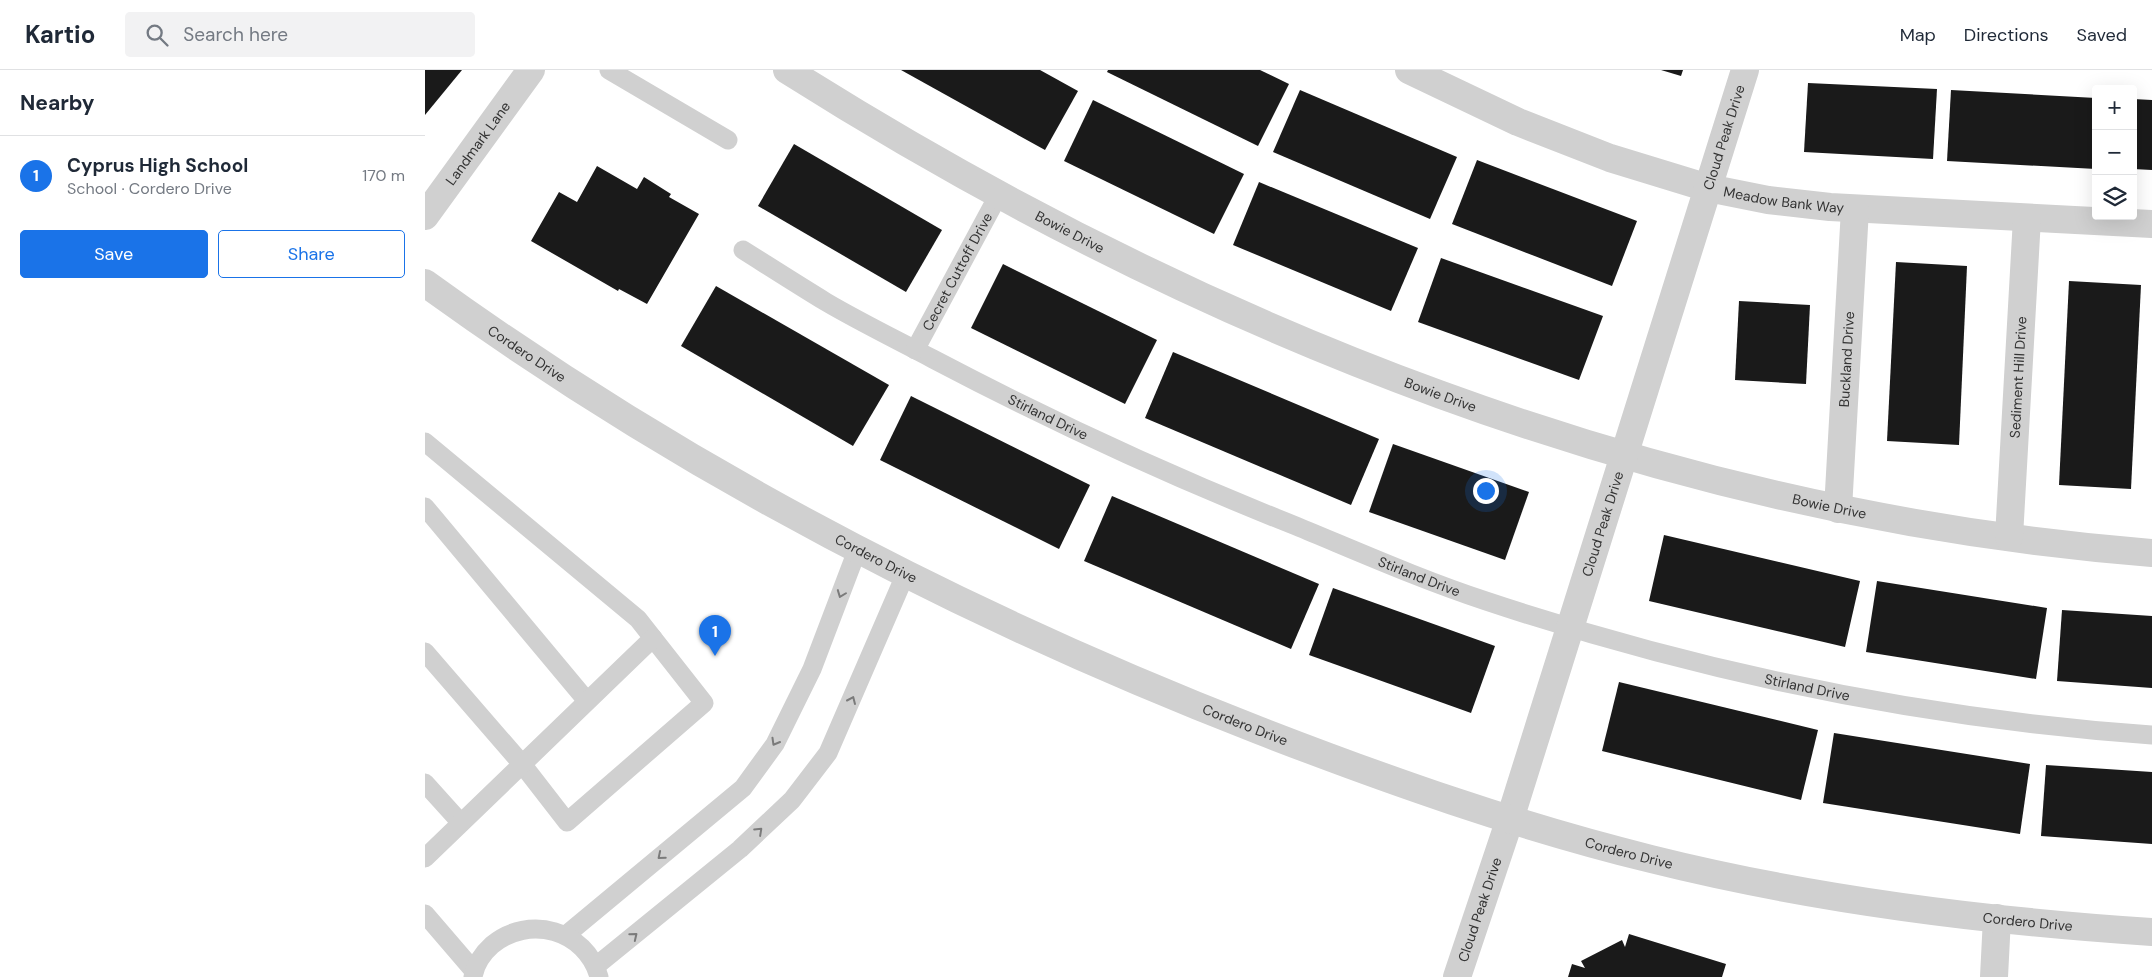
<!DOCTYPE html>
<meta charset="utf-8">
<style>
:root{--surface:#fff;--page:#f2f2f3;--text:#1f2937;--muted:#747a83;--line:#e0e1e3;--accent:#1a73e8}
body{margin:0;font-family:"DM Sans",sans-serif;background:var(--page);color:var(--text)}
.controls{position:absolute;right:15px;top:15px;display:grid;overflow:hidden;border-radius:5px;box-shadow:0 5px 20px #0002}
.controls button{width:45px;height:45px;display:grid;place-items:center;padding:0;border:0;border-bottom:1px solid var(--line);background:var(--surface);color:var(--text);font:25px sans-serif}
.you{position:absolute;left:1060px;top:420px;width:18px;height:18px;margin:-12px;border:4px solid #fff;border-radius:50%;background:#1a73e8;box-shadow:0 0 0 8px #1a73e833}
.badge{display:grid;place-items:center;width:32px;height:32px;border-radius:50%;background:var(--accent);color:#fff;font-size:16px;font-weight:700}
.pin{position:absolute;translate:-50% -41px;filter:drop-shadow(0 1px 2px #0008)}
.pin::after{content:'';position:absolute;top:26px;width:18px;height:15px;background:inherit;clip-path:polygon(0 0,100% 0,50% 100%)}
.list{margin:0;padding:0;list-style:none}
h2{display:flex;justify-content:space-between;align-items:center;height:65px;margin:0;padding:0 20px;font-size:21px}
h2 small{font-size:16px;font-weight:400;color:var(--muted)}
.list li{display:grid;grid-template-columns:32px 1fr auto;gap:15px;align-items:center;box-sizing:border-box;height:80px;padding:0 20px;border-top:1px solid var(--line)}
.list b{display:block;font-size:19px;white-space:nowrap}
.list p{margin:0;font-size:16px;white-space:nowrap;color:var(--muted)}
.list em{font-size:16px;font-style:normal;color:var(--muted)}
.actions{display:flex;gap:10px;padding:15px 20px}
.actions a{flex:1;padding:11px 0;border:1px solid var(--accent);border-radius:5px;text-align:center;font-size:18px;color:var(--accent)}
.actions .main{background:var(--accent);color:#fff}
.icon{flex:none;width:28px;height:28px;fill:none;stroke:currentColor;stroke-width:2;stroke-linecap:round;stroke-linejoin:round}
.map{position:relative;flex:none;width:1727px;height:907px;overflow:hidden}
header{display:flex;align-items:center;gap:30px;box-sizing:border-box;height:70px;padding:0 25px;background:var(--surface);border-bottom:1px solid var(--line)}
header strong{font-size:24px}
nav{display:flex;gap:28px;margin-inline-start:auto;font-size:18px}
.search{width:350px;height:45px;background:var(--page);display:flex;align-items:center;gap:12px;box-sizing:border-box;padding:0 18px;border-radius:5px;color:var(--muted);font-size:19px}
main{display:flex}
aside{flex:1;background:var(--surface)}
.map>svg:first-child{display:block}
.building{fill:#1a1a1a}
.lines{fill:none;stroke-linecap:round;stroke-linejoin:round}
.service{stroke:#d0d0d0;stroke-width:19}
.minor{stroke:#d0d0d0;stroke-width:28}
.tertiary{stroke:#d0d0d0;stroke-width:28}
.oneway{stroke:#7a7a7a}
.labels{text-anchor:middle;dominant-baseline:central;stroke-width:5;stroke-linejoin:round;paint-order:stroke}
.street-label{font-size:14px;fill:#333;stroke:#fff}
</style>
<header>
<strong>Kartio</strong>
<div class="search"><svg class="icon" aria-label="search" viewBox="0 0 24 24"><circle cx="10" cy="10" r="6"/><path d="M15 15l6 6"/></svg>Search here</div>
<nav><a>Map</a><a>Directions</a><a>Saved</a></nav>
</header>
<main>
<aside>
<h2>Nearby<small></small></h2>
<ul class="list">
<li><span class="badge">1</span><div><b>Cyprus High School</b><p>School · Cordero Drive</p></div><em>170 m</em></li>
</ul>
<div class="actions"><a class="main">Save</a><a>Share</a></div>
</aside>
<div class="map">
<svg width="1727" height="907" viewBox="0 0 1727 907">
<rect width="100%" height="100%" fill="#fff"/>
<g class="building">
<path d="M0,0H37L0,45Z"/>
<path d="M476,0H615L653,21L620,80Z"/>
<path d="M683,0H835L864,14L833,76L682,2Z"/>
<path d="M1236,0H1258L1256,6Z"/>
<path d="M1383,13L1512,19L1508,89L1379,82Z"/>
<path d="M875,20L1032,87L1005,149L848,82Z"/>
<path d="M1526,20L1671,28V99L1522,91Z"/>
<path d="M1708,29L1727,30V100L1708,99Z"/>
<path d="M668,30L819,104L789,164L639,91Z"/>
<path d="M369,74L517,160L481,222L333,136Z"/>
<path d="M1052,90L1212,151L1187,216L1027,154Z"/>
<path d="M172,96L212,119L219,107L246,124L244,127L274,144L222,234L194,219L193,221L106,171L134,122L152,132Z"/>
<path d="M834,112L993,178L966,241L808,175Z"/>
<path d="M1016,188L1178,246L1154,310L993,252Z"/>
<path d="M1471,192L1542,196L1534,375L1462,371Z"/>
<path d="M578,194L732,270L700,334L546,258Z"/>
<path d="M1644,211L1716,215L1706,419L1634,415Z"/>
<path d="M291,216L464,315L428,376L256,276Z"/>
<path d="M1314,231L1385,235L1381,314L1310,310Z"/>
<path d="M748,282L954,369L926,435L720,348Z"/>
<path d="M486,326L665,415L634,479L455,390Z"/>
<path d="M968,374L1104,422L1080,490L944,442Z"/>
<path d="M687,426L894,514L866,579L659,491Z"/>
<path d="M1239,465L1435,511L1420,577L1224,531Z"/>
<path d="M1452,511L1622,538L1611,609L1441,582Z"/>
<path d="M908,518L1070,576L1046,643L884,585Z"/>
<path d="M1637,540L1727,546V618L1632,611Z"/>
<path d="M1194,612L1393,660L1376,730L1177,681Z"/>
<path d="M1409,663L1605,694L1595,764L1398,733Z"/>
<path d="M1621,695L1727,702V774L1616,766Z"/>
<path d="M1204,864L1301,894L1297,907H1143L1147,894L1160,898L1156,891L1197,870L1200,877Z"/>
</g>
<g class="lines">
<g class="service">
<path d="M184,0L303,70"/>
<path id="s1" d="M318,180C345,197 373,215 401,232C435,252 472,270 508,289C626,351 747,407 871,456C934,482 997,510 1061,531C1277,603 1500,649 1727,665"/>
<path id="s2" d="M490,280L574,124"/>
<path d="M0,372L213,549L279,633L142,752L97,694L0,582"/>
<path d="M0,437L162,631"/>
<path d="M0,713L36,753"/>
<path d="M0,788L228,568"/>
<path d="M0,844L49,901"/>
<path d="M141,865L318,718L350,674L387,599L433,478"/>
<path d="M171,896L315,779L367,730L403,683L481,503"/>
<path d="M48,907C50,895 58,883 67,875C104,844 161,860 174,907"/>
</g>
<g class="minor">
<path id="s3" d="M362,0C773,260 1239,445 1727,483"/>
<path id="s4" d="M984,0L1093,52L1185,88L1283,118L1343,130L1405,137L1727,154"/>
<path id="s5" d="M0,146L106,0"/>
<path id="s6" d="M1413,439L1430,139"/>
<path id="s7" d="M1584,467L1602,148"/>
<path id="s8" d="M1032,907L1085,749L1320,0"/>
<path d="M1569,907L1572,848"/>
</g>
<path class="tertiary" id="s9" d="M0,213C255,398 540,546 833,660C962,710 1092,756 1226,789C1390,830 1559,851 1727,862"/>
</g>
<defs><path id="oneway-chevron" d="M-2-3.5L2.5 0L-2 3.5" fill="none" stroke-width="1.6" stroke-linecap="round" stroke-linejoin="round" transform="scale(1.25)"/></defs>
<g class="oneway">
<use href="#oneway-chevron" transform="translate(416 524) rotate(111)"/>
<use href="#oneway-chevron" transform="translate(427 630) rotate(-66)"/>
<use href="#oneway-chevron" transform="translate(350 672) rotate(120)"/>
<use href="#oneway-chevron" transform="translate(334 761) rotate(-43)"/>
<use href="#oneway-chevron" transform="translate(236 786) rotate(140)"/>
<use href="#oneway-chevron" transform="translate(209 866) rotate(-39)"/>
</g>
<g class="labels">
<g class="street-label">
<text stroke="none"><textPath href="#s8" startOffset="881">Cloud Peak Drive</textPath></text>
<text stroke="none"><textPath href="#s5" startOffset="90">Landmark Lane</textPath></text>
<text stroke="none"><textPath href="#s4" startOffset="399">Meadow Bank Way</textPath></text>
<text stroke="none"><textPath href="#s3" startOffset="326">Bowie Drive</textPath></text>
<text stroke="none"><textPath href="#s2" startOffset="89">Cecret Cuttoff Drive</textPath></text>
<text stroke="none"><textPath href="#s9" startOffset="124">Cordero Drive</textPath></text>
<text stroke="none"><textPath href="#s6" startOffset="150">Buckland Drive</textPath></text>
<text stroke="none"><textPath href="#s7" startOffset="160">Sediment Hill Drive</textPath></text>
<text stroke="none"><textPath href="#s3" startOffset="731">Bowie Drive</textPath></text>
<text stroke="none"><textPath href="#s1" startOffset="348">Stirland Drive</textPath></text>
<text stroke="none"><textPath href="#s3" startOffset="1136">Bowie Drive</textPath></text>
<text stroke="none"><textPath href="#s8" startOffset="476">Cloud Peak Drive</textPath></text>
<text stroke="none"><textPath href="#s9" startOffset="529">Cordero Drive</textPath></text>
<text stroke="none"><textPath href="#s1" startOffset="752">Stirland Drive</textPath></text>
<text stroke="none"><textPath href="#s1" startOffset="1156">Stirland Drive</textPath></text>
<text stroke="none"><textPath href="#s9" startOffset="934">Cordero Drive</textPath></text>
<text stroke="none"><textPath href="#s9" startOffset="1339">Cordero Drive</textPath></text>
<text stroke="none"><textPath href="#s8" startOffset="71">Cloud Peak Drive</textPath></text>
<text stroke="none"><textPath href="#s9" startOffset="1744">Cordero Drive</textPath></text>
</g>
</g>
</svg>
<div class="controls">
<button>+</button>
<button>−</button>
<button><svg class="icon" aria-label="layers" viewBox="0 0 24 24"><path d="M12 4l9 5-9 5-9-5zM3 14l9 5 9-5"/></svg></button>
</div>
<div class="you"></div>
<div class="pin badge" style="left:290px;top:586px">1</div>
</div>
</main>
